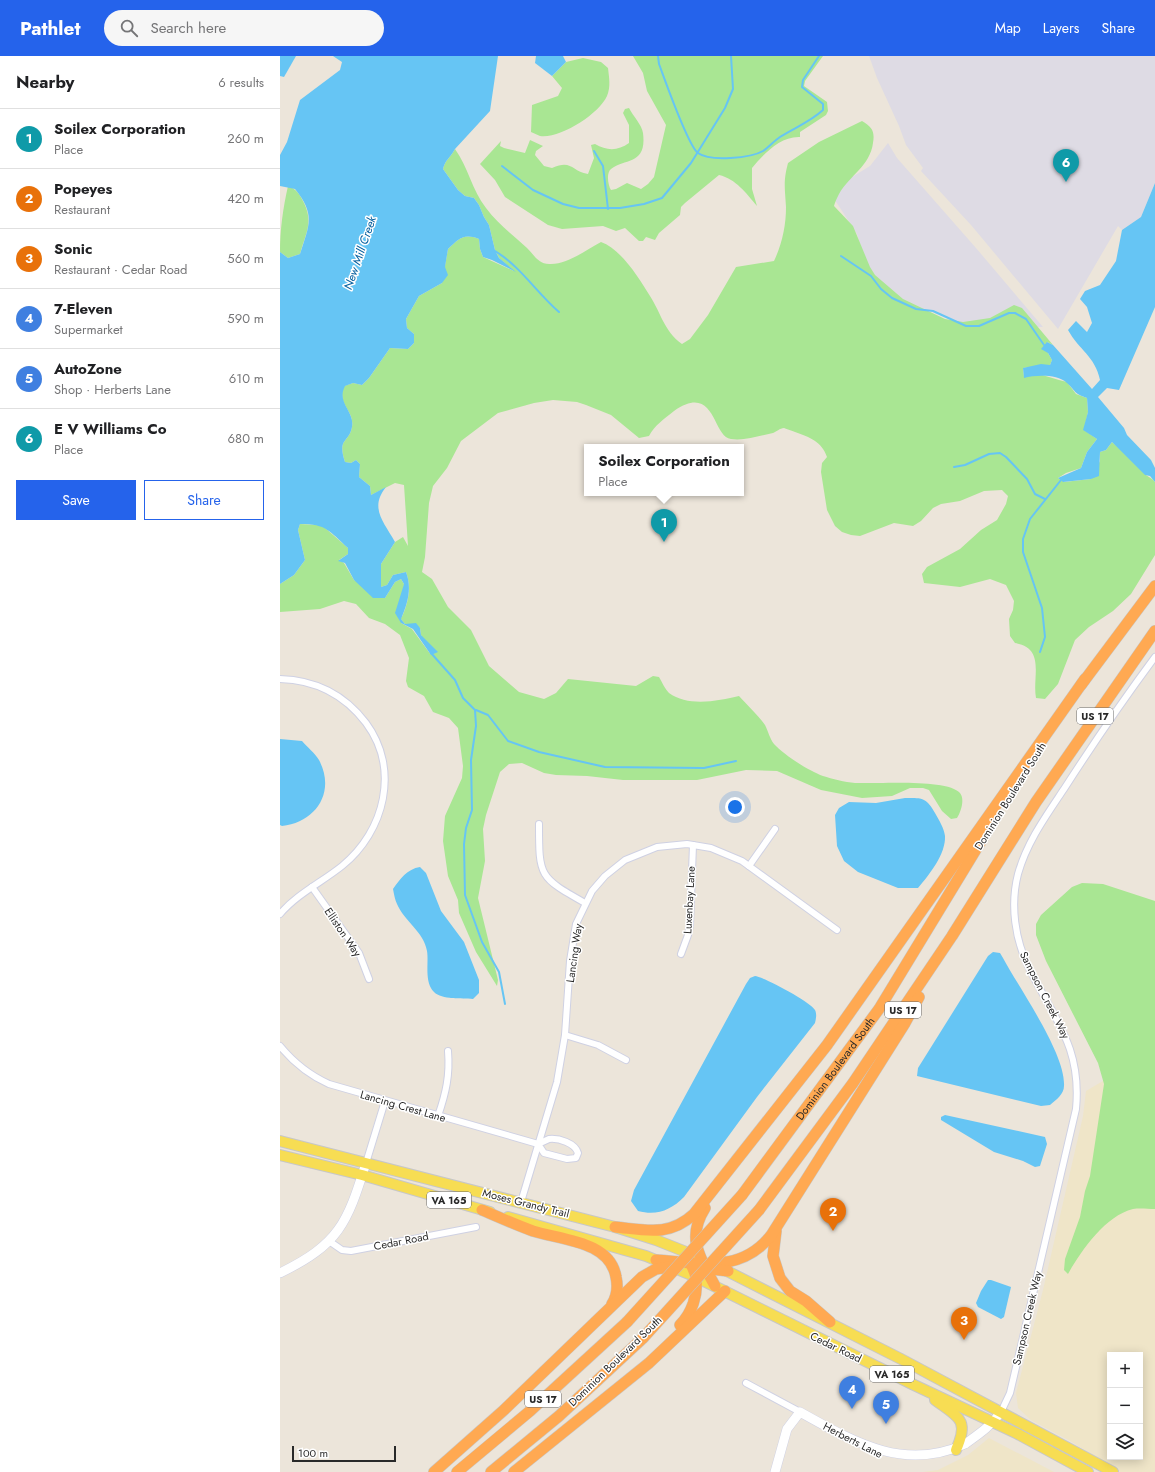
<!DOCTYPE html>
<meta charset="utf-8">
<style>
:root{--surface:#fff;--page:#f6f6f6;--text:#202124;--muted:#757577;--line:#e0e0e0;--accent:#2563eb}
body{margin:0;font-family:Jost,sans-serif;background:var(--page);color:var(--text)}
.controls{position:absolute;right:12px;bottom:12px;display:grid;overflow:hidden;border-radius:0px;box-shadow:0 2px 10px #0003}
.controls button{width:36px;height:36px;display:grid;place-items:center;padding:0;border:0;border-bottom:1px solid var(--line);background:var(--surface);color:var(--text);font:20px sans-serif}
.scale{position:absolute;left:12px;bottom:10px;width:104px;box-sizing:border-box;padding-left:4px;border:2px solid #292929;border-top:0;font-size:11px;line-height:14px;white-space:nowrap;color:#292929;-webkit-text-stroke:3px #fff;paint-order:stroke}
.you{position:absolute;left:455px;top:751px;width:14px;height:14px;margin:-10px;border:3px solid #fff;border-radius:50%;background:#1a73e8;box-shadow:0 0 0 6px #1a73e833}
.badge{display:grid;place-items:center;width:26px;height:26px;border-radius:50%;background:var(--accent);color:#fff;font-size:13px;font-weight:700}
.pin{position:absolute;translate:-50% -33px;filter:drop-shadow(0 1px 2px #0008)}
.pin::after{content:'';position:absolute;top:21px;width:14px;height:12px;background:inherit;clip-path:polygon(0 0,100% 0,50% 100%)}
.popup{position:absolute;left:304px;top:388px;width:160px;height:52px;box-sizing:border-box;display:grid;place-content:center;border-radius:0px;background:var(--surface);filter:drop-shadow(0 1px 3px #0005);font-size:13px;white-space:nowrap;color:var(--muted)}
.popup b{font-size:15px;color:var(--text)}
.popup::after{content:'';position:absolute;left:50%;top:100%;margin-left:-8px;border:8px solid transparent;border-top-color:var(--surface)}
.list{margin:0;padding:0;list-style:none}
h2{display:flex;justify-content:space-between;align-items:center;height:52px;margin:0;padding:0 16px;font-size:17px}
h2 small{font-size:13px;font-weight:400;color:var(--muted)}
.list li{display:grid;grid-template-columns:26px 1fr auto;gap:12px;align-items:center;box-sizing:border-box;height:60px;padding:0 16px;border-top:1px solid var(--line)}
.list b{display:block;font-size:15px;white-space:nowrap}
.list p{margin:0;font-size:13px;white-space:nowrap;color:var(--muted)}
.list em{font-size:13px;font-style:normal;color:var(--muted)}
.actions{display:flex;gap:8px;padding:12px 16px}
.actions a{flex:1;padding:9px 0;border:1px solid var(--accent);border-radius:0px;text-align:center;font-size:14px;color:var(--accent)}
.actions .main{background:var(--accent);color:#fff}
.icon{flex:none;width:22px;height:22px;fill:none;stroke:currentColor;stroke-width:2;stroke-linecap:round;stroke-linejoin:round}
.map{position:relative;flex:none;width:875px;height:1416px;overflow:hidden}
header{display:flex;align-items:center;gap:24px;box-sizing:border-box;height:56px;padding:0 20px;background:var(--accent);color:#fff}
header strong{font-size:19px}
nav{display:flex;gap:22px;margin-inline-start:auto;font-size:14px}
.search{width:280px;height:36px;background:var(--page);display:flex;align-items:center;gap:10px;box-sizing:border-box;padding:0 14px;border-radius:22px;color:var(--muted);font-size:15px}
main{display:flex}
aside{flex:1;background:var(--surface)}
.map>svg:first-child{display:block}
.industrial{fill:#dedbe4}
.education{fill:#efe5c8;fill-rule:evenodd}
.green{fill:#a9e693}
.water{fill:#66c5f4}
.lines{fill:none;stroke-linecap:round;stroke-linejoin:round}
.stream{stroke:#66c5f4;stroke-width:2}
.street-casing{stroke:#cfd1e3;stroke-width:8}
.secondary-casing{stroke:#cfd1e3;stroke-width:10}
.primary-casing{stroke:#c7c7c7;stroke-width:12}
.highway-casing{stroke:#c7c7c7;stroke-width:12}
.street{stroke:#fff;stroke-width:6}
.secondary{stroke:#fff;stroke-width:9}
.primary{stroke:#f7dd53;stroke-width:10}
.highway{stroke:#ffa952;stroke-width:11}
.highway-bridge-casing{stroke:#c7c7c7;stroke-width:12;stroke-linecap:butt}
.highway-bridge{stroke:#ffa952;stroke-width:11}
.labels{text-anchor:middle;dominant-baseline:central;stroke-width:3;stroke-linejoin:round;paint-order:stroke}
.shield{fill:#fff;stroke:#696969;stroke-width:1}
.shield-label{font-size:10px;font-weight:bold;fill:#292929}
.street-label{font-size:11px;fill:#292929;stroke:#fff}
.water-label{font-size:12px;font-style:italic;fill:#06609f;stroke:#fff}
</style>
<header>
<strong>Pathlet</strong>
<div class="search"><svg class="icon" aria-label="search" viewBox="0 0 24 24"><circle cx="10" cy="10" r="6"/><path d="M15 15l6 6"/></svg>Search here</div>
<nav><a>Map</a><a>Layers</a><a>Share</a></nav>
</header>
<main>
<aside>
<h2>Nearby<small>6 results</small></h2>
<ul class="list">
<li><span class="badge" style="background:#0f9aa8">1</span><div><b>Soilex Corporation</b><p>Place</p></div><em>260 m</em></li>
<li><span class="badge" style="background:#e8710a">2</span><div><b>Popeyes</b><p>Restaurant</p></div><em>420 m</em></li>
<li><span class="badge" style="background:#e8710a">3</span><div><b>Sonic</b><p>Restaurant · Cedar Road</p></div><em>560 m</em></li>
<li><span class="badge" style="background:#3f7fe0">4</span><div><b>7-Eleven</b><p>Supermarket</p></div><em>590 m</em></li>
<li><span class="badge" style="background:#3f7fe0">5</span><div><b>AutoZone</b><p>Shop · Herberts Lane</p></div><em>610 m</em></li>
<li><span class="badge" style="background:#0f9aa8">6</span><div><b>E V Williams Co</b><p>Place</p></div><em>680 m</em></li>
</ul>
<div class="actions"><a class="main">Save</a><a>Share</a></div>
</aside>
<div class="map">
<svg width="875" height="1416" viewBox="0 0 875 1416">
<rect width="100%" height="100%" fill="#ece5da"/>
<g class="industrial">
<path d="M589,0H875V127L861,161L842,174L838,170L778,273L691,169L641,115L643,112L626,89L619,70L597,22Z"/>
<path d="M608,87L617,102L696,192L763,271L686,270L653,255L636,253L601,233L584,201L577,178L549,135L590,110Z"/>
</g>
<g class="education">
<path d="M875,1002V1416H840L792,1386L751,1364L738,1352L736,1337L763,1234L803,1060L806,1035L850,1009ZM830,1299H860V1401H830Z"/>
<path d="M709,1382L774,1416H643L658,1414L688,1399Z"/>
</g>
<g class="green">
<path d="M353,0H543L525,25L524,30L547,46L548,55L546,59L520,76V81C500,80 484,98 472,112V133L477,150C466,137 456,123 439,119L405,147L401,151L400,159L379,177L375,184L366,181L363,185H359L345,172L336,175L323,170L282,173L268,169L225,141L215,124L200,108L221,85L220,90L224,92L245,97L250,84L263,90L256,95L255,99L264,110L272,112C292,103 291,115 308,118L314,102L311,89L315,88C327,95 338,95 349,87V69L343,57L345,53L349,52C353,60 362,69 363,77C367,109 346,102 331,113C326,117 328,129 331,134L336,133L347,127L361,133L368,128L374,121L386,69L367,35L363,17Z"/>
<path d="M303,2L321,6L328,12C329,21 331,31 327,40C319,58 280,83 260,80C257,79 254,77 251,76L252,49L278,40L282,32L272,20L286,6Z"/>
<path d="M582,65C592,71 595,75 593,87C590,110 570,119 559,138C557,142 555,146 554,150L573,170L590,211L595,219L623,243L665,263L683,266L710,262L734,249L742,252L773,289L767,286L768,297L772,304L770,309L743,312L744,321L759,318L779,324L787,326L796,338L807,342L808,356L804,374L817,383L807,396L801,412L786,417L778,422L784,426L811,423L820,405V396L826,394L832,386C843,395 852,406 863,416C867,421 871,421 875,426V499L851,538L833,555L809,571L795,584L778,628L765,643L756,642C752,621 766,592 735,587L730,580L729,563L733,554L734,545L726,529L710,523L680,531L644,527L642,518L647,511L680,493L701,474L717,464L726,448L728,440L722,434L704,435L680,445L661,448L653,452L641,465L633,470L614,467L580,480L571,479L562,476L555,470L547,454L541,416L542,407L547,401C542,386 530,381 515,376C512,375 507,373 504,372C500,372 496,376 493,377C479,380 464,385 451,383C432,381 436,326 394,355C384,363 375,369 369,380L359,382L331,359L306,349L297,346L273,344L254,347L218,357L181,385L167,412L153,430L149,447L145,501L142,516L152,523L168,551L191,574L209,610L239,636L264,643L276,637L288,623L356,630L373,620L379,621C382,626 385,633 389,637C408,651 438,645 459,640C467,649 478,659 485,669C488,675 490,683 494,688C504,699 529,715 543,720C552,723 565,726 575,727C595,728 668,722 680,737C685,743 681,756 677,762L671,763L662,755L649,734L643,732H630L612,740L582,742L541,734L497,715L466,714L417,724H343L307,720L276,719L264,717L242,707L229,708L220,716L206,759L203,773L205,805L198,842L218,924L217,930L196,896L179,857L178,844L168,820L163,785L165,760L182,722L183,710L178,672L169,662L153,656L144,640L128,631L126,625L129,602L120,579L105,568L89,562L76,548L64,545L40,553L0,556V528L14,519L25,504L18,474L20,468L39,469L44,471L68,492V498L59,504L64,507L74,524L105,542L115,526L121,523L124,528L121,567L132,573L151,599L141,579L140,572L125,568L121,563C128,548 132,532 126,516L113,519L107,529L101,531V508L115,486L123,481L128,490L124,429L115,427L91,439L90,430L79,421L80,408L76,404L71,407L65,406C57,382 69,387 72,371C75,355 56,348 64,330L73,327L82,329L89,322L110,292L128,293L134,287V278L127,272L126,263L139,240L162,227L168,193C179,183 183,177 199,183L200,193L203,201L234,215L219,202L215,194L209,169L204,161L199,149L194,142L185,140L178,134L163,113C165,104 171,101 175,93C188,111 192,134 206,152C218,168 233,179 247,192C255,200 259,209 271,208C288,208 306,194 321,186C341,193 359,222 370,240C381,257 384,275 402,288L410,283L428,259L456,211L494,205C502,188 506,170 506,151C505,132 503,126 508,107L539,86Z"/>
<path d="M8,130C16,133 19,137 23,145C34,166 26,176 20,198L8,202L0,196C0,174 3,152 8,130Z"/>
<path d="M802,827L823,828L875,845V1153C868,1153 860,1152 853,1153C825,1160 801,1195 788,1218L784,1214L785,1203L800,1161L805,1135L810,1120L824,1028L818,1007L766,905L756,879V868L761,859L792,831Z"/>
</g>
<g class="water">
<path d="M0,0H16L4,21L0,20Z"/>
<path d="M53,0H218L210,55L175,93C171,101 165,104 163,113L178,134L185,140L194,142L199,149L204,161L209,169L215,194L219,202L236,216L212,204L203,201L200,193L199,183C183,177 179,183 168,193L165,211L168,219L162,227L139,240L126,263L127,272L134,278V287L128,293L110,292L89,322L82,329L73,327L65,330C56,347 75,355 72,371C69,387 57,382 65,406L71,407L76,404L80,408L79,421L90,430L91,439L106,431C89,452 104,466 115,486L101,508V531L107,529L113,519L126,516C132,532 128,547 121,563L125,568L136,567L140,572L141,579L158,596L151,599L133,573L121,567L115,557L124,528L121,523L115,526L105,542H93L74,524L65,507L58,505L68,498V492C49,475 47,468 20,468L18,474L25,504L14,519L0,528V196L8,202L20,198C29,169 36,159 15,133L0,130V99L7,86L20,44L60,14L62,6Z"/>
<path d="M256,0H283L286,6L272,20L255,7Z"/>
<path d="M875,127V251L839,334L827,332L818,341L844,372L847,379L871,404L875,412V426L870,420L865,419L832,386L826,394L820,396L819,420L811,423L783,426L778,422L801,412L807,396L817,383L803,374L808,356L807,342C793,337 796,335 787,327C777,318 756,319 744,322L743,312L761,308L770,309L772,304L768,297L761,293L767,286L773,289L812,333L820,324C815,300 799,294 788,274L796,265L807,276L812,267L807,251L800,243L805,235L820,229L836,205L842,174L861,161Z"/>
<path d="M0,683L22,685C27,691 35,697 39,704C56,736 36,766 2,770L0,769Z"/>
<path d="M625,742C642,742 646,741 655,757C659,764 664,772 665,780C666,798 649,819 638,832H618L578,816L564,805L557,790L555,759L559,752L569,746L596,747Z"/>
<path d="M140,811L146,817L161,855L184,886L199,924V937L193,943C182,942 162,944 154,936C144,926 149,907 147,895C144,876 124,865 117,848C115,844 114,838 113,833C120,823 127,813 140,811Z"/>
<path d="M713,896L720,897L723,902C739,932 786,998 784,1030C784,1038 776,1044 770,1049L761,1050L637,1020L638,1012L708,900Z"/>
<path d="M475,920C484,921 531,946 535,954C537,958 536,963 535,967L477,1041L404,1141C391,1154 377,1160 358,1155L351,1145L354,1134L466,928L470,922Z"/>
<path d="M665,1059L765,1081L767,1088L760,1110L755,1111L743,1105L714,1096L661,1064V1061Z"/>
<path d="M708,1224H711L731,1231L724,1261L721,1263L698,1251L696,1247L701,1235Z"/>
</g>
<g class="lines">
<g class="stream">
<path d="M378,0L379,8C385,24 408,90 418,97C430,106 471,102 483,95C489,91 494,85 500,81C514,72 530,66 543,54V48L522,31L523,24L539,0"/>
<path d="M314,95L323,110L328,153"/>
<path d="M222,110L253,134L283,148L299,152H340L364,148L382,142L411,107L445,52L453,33L451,0"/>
<path d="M215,195C240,210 257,237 279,256"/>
<path d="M561,200L591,220L601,233L612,242L636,253L653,255L686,270H699L729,257H735L746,263L764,289"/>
<path d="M674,411L685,409L709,398L720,397L726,401L747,423L755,438L765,443"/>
<path d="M760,596L765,581L762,552L743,496V483L750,463L781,424"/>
<path d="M151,597L175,624L183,642L195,654L196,670L191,704L192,754L186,772L184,788L185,839L202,886L219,916L225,948"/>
<path d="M196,654L208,659L228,685L259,696L325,711L424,712L456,705"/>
</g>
<defs>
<g id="street">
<path d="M0,623C36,624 64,638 86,667C120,713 105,775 62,810C42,826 17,838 0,858"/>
<path d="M259,768C259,821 259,821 305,847"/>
<path d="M469,810L495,773"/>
<path d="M32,831L79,897L89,923"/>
<path d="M401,898L408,879L410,869L413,789"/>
<path d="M285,979L318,989L346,1004"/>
<path d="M0,990C14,1007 29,1019 49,1028L258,1088"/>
<path d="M158,1060C166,1037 170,1019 168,995"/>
<path d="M269,1083C279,1082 295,1087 298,1097L296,1102L287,1103L264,1097L258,1088Z"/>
<path d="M86,1107L105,1045"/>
<path d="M241,1146L277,1026L285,979L290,905L296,868L312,835L325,820L345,804L377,791L407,788L431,792L462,805L557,874"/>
<path d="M49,1185L62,1194L71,1195L196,1171"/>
<path d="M466,1327L520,1356"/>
<path d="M721,1356L730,1337L737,1307L796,1053C802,991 774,963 749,912C735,884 730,849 738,818C747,786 766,760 784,733C813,688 843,644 875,601"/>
</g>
<g id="secondary">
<path d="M0,1217C59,1188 67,1168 86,1107"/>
<path d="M495,1416L507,1373L520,1356C574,1386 624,1416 685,1388C699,1378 711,1370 721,1356"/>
</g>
<g id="primary">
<path d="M0,1085L335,1171L376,1184L416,1200"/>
<path d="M0,1099L82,1119L210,1156"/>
<path d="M228,1161L366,1200L416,1221L632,1328L736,1377L808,1416"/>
<path d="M441,1212L621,1303L833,1416"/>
<path d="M655,1344C678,1361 690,1363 676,1394"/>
</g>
<g id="highway">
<path d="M801,629L875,530"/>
<path id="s1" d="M462,1139L599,953L717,759"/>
<path d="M425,1152C406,1182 420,1202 435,1230"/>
<path d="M202,1154C219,1161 236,1169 253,1175C282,1184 330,1185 336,1221C338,1230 337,1240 332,1248"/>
<path d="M479,1154L573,1027L672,880L756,746L875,575"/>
<path d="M335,1171C366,1174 389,1181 414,1158L547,989L805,623"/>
<path d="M496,1175L493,1200L500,1222L510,1235L526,1245L550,1266"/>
<path d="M376,1204C419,1207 462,1218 492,1178L625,967L639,941"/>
<path d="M431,1213L448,1215"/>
<path d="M400,1269C412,1257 418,1239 416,1222C415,1216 411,1208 408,1202"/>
<path d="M154,1416L224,1354L362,1221L376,1213L396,1210"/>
<path d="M177,1416L250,1355L347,1266"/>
<path d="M211,1416L279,1360L363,1282"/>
<path d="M234,1416L369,1307L445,1235"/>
</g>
</defs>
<use href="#street" class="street-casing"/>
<use href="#secondary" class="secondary-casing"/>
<use href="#primary" class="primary-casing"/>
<use href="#highway" class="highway-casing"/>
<use href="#street" class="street"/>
<use href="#secondary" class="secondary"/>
<use href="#primary" class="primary"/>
<use href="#highway" class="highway"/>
<defs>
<g id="highway-bridge">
<path d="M347,1266L462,1139"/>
<path d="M363,1282L479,1154"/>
</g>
</defs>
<use href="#highway-bridge" class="highway-bridge-casing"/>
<use href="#highway-bridge" class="highway-bridge"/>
</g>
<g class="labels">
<g class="shield">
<rect x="797" y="652" width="36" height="16" rx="3"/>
<rect x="605" y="946" width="36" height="16" rx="3"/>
<rect x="147" y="1136" width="44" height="16" rx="3"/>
<rect x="590" y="1310" width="44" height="16" rx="3"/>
<rect x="245" y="1335" width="36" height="16" rx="3"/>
</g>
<g class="shield-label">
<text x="815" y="660">US 17</text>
<text x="623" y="954">US 17</text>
<text x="169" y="1144">VA 165</text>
<text x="612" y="1318">VA 165</text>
<text x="263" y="1343">US 17</text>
</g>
<g class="street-label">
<text transform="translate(730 740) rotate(-58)">Dominion Boulevard South</text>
<text transform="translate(409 844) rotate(-87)">Luxenbay Lane</text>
<text transform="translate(63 876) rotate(56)">Elliston Way</text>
<text transform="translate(294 897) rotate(-82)">Lancing Way</text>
<text transform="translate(765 939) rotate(63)">Sampson Creek Way</text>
<text stroke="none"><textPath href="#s1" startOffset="157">Dominion Boulevard South</textPath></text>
<text transform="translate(123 1050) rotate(16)">Lancing Crest Lane</text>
<text transform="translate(246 1147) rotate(14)">Moses Grandy Trail</text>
<text transform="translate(121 1185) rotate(-11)">Cedar Road</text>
<text transform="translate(747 1262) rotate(-77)">Sampson Creek Way</text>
<text transform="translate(556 1291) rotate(26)">Cedar Road</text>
<text transform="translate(335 1305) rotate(-44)">Dominion Boulevard South</text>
<text transform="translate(573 1384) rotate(27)">Herberts Lane</text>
</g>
<g class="water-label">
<text transform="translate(80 197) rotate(-71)">New Mill Creek</text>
</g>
</g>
</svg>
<div class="controls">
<button>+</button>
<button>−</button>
<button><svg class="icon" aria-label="layers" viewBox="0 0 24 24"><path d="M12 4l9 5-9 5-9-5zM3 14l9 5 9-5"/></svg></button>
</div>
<div class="scale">100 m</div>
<div class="you"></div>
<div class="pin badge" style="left:384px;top:486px;background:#0f9aa8">1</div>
<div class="popup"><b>Soilex Corporation</b>Place</div>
<div class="pin badge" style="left:553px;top:1175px;background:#e8710a">2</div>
<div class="pin badge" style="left:684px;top:1284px;background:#e8710a">3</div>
<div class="pin badge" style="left:572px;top:1353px;background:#3f7fe0">4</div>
<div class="pin badge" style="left:606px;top:1368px;background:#3f7fe0">5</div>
<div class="pin badge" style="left:786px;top:126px;background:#0f9aa8">6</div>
</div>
</main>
